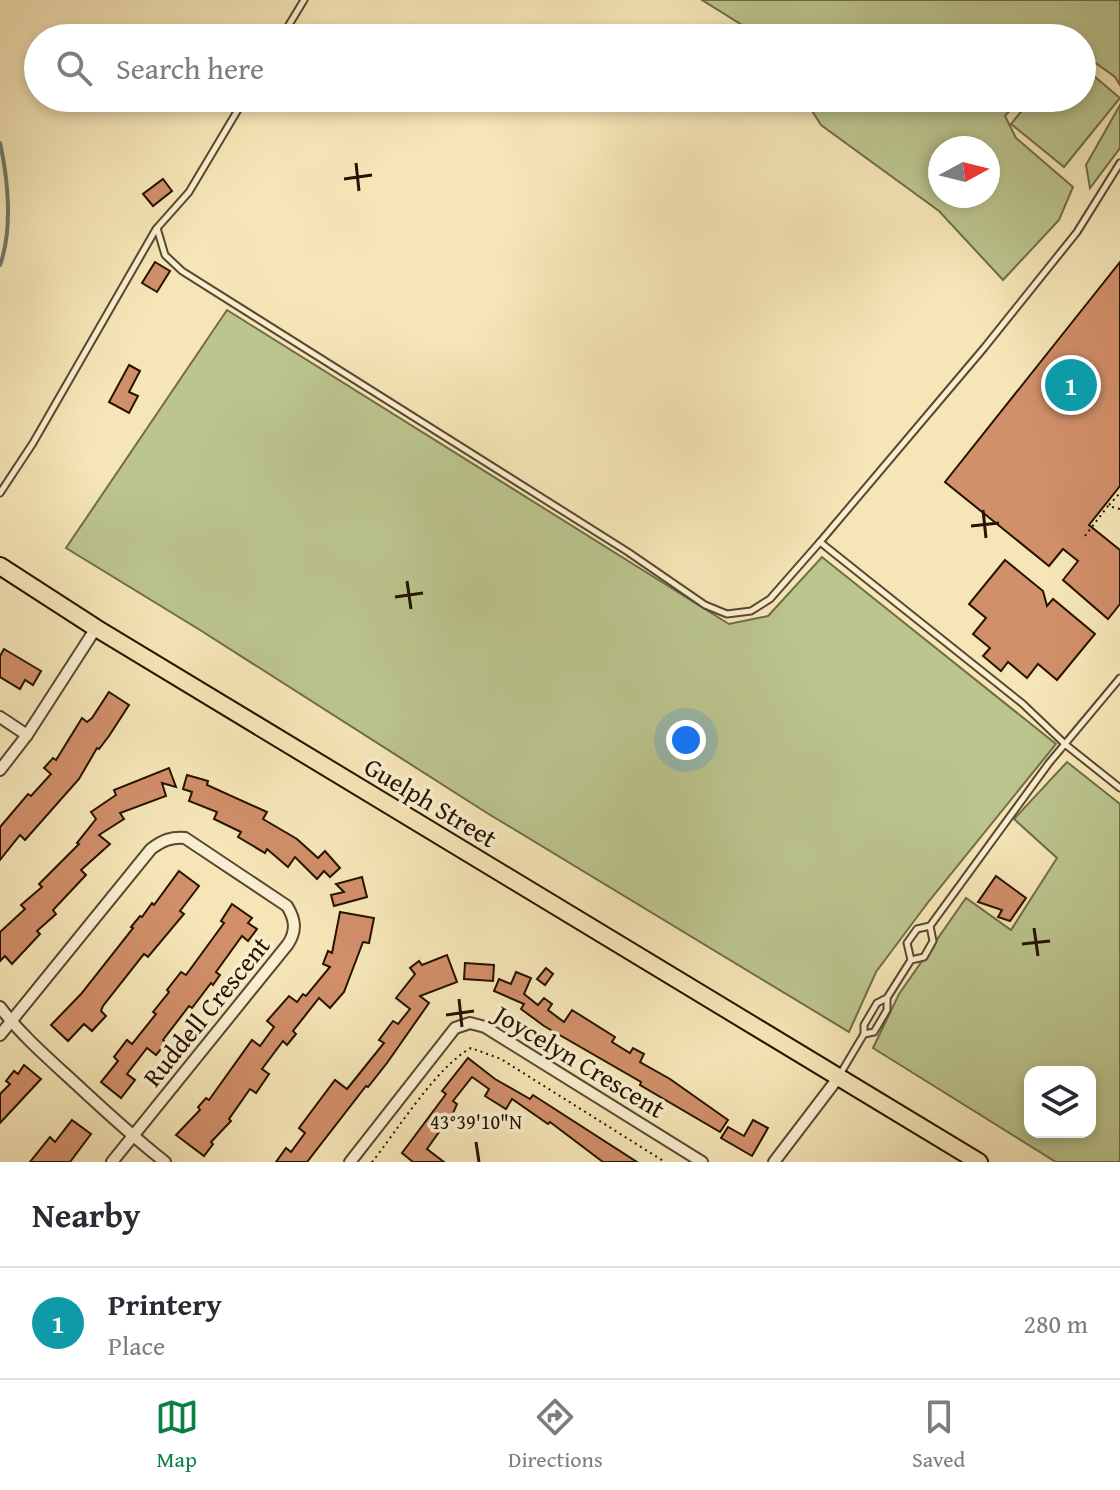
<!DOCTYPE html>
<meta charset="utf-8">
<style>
:root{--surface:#fff;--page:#f2f2f3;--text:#2b2b33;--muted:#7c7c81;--line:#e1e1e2;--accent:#0b8043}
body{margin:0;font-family:"Gentium Book Plus",serif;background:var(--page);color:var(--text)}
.controls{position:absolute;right:24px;bottom:24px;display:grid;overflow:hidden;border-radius:16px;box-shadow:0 4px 12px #0003}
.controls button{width:72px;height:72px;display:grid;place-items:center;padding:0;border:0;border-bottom:2px solid var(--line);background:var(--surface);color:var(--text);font:40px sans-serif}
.compass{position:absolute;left:928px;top:136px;width:72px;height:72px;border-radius:50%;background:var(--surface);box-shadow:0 4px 12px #0003;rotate:83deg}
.you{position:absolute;left:686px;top:740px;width:28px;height:28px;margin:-20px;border:6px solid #fff;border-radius:50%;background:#1a73e8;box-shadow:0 0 0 12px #1a73e833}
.badge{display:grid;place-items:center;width:52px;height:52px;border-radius:50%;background:var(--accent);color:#fff;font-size:26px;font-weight:700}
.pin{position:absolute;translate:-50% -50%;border:4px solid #fff;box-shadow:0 2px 8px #0006}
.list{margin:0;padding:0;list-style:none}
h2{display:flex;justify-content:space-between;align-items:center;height:104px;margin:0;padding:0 32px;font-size:34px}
h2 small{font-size:26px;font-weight:400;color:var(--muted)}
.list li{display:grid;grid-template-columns:52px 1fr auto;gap:24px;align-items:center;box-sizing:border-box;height:112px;padding:0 32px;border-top:2px solid var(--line)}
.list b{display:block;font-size:30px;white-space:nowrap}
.list p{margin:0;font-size:26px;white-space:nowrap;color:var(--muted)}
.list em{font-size:26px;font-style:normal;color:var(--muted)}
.icon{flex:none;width:44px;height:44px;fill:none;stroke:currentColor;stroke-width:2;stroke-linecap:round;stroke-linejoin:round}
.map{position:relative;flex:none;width:1120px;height:1162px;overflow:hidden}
.search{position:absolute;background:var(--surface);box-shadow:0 4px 12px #0003;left:24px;right:24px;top:24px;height:88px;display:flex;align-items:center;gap:20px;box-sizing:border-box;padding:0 28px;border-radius:44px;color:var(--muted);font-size:30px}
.sheet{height:216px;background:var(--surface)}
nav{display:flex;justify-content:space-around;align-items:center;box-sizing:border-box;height:112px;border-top:2px solid var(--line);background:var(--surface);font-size:22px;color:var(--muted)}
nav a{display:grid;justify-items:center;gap:4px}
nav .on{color:var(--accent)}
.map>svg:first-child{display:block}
.green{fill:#bcc58e;stroke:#706c47;stroke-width:2;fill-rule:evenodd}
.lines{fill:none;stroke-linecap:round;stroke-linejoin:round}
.stream{stroke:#6e7a6d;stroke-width:4}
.building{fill:#d18f6a;stroke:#251300;stroke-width:2}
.lane-casing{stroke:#59482e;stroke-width:9}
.street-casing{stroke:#59482e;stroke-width:14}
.primary-casing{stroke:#251300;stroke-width:20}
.path{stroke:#251300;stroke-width:2;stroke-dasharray:2 4;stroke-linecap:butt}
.lane{stroke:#f9efd0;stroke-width:5}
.street{stroke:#f9efd0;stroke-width:10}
.primary{stroke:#f6e6b7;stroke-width:16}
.ticks{fill:none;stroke:#251300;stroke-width:3}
.labels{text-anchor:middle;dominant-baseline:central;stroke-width:7;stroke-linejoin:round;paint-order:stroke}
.street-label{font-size:26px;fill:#251300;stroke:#f9efd0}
.ticks-label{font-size:20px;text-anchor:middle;fill:#251300;stroke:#f9efd0;stroke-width:7;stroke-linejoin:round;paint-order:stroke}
</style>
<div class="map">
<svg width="1120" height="1162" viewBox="0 0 1120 1162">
<rect width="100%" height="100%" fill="#f6e6b7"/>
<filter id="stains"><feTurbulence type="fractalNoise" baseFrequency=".0025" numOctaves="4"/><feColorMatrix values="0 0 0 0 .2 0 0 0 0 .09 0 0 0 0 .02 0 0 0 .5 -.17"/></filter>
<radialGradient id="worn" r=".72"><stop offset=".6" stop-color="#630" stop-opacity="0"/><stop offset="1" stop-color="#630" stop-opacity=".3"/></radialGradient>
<g class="green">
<path d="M702,0H1120V85L1115,77L1082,53V38H763Z"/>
<path d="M1082,66L1120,98L1064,167L1011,124L1032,98H1082Z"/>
<path d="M804,98H1021L1005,116L1016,138L1073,187L1059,220L1003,280L939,211L821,125ZM940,148H988V196H940Z"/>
<path d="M1120,105V148L1090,188L1086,165Z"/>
<path d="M227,310L729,624L768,616L822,557L1056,744L929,901L876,972L849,1032L487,813L200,630L66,548Z"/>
<path d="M1067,762L1120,804V1162H1056L873,1048L899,994L966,898L1011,930L1057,858L1014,819ZM1030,1072H1090V1132H1030Z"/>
</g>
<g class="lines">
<path class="stream" d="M0,143C8,179 13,229 0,265"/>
</g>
<g class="building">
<path d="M163,179L172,191L153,206L143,194Z"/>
<path d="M155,262L170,271L157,292L142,283Z"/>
<path d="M1120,262V486L1089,525L1120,550V604L1108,619L1063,580L1078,561L1063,549L1049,566L945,482Z"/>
<path d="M129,365L140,371L129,392L138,396L129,413L109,402Z"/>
<path d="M1005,560L1043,591L1047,606L1053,599L1095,634L1057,680L1038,664L1027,678L1008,662L1001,671L983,656L990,648L973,634L986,618L969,604Z"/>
<path d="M4,649L41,671L33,685L25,680L20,689L0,677V656Z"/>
<path d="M109,692L129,705L109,736L99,749L97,748L79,779L25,840L20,835L0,860V827L28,794L31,796L51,774L44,768L53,758L56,760L82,718L87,722L92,718Z"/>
<path d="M169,768L176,787L162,783L166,796L120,813L124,819L99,835L110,844L81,870L86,875L53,910L56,914L37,931L40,934L12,964L5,956L0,961V932L25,909L21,905L42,887L39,884L79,844L77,843L96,819L91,812L116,795L114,790Z"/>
<path d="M187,775L208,781L207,785L267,812L263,819L297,839L318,858L325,851L340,868L330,877L324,871L317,879L295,857L288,867L267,849L265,853L238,837L241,832L214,819L217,812L189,801L192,792L183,789Z"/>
<path d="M179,871L199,886L180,911L184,914L148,957L144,954L103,1006L101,1011L106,1016L92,1031L84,1024L68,1041L51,1025L81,994L133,928L131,927L140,916L142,917L152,903L154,905Z"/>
<path d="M996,876L1026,898L1010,921L998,917L1002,910L978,902Z"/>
<path d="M362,877L367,897L334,906L331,895L344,892L336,884Z"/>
<path d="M232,904L252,918L248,923L257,929L248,941L242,936L216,972L220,975L213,985L211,983L192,1008L189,1006L163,1040L166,1043L156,1055L147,1048L127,1074L135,1080L121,1098L101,1082L118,1061L114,1057L127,1040L132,1044L156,1014L153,1012L169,992L167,990L181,972L186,975L224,923L221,921Z"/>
<path d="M340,912L374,918L369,943L363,942L344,992L330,1008L319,998L293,1031L296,1034L287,1045L283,1041L262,1069L269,1074L256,1093L250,1089L229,1119L231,1121L211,1142L213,1144L204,1156L176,1135L200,1110L198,1107L206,1098L209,1100L252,1040L260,1046L274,1027L267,1021L289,996L297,1002L303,994L306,996L330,967L323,964L328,951L332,953Z"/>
<path d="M447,955L457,982L420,996L429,1003L387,1063L368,1087L366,1086L307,1162H276L286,1148L291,1152L305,1133L299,1128L335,1080L347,1089L384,1043L379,1040L393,1021L398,1024L410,1009L396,998L415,974L410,968L419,961L422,965Z"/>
<path d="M465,963L494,965L493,981L464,979Z"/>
<path d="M546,968L553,974L545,985L537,979Z"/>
<path d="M516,972L531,978L524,994L538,1005L544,998L552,1004L548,1010L564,1022L572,1010L615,1037L612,1042L630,1053L633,1048L644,1054L640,1062L670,1079L728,1120L720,1132L640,1085L641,1082L544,1026L521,1009L524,1004L494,991L499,979L511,984Z"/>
<path d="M468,1058L495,1079L530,1099L533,1095L637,1162H603L550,1122L548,1124L512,1099L506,1109L485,1096L489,1089L472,1077L453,1101L457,1104L454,1111L427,1149L444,1162H413L402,1153L446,1094L442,1091Z"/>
<path d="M24,1065L41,1079L0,1123V1094L10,1084L6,1081L14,1071L18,1074Z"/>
<path d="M72,1120L91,1134L70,1162H30L50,1137L55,1142Z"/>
<path d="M753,1120L768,1128L752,1156L721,1138L728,1127L744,1136Z"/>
</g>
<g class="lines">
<defs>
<g id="lane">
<path d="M281,38L304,0"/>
<path d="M245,98L189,192L157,228L165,255L182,271L628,552L705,605L727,614L751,611L770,599L820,542"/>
<path d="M1120,163L1077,232L984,348L820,542L1023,704L1066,745L1120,788"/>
<path d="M0,493L33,443L156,229"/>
<path d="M911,960L907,943L917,929L930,926L1049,763L1120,678"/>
<path d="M864,1034L874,1032L887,1010V998"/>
<path d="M839,1076L864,1034V1025L877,1003L887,998L911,960L924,957L933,941L930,926"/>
</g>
<g id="street">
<path d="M0,717L27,735"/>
<path d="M0,770L27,735L96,628"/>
<path d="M0,1007C21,1035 49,1059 75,1083C104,1110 133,1137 165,1162"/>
<path d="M0,1035L151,849C163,840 171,837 185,838L287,906C295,919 297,930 288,944L112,1162"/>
<path d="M350,1162L455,1028L470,1023L485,1027L702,1162"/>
<path d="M774,1162L838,1078"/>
</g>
<path id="primary" d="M0,566L96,628L979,1162"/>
</defs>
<use href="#lane" class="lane-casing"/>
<use href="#street" class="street-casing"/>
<use href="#primary" class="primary-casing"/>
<g class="path">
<path d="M1109,505L1120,493"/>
<path d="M1085,536L1108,506L1120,509"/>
<path d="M372,1162C397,1131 437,1066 471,1048L501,1059L665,1162"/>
</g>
<use href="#lane" class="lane"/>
<use href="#street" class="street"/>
<use href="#primary" class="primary"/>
</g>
<path class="ticks" d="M356,163L359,191M344,179L372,175M983,510L986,538M971,526L999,523M407,581L411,609M395,597L423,593M1034,928L1038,956M1022,944L1050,941M459,999L462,1027M446,1015L474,1011M476,1142L479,1162"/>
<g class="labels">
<g class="street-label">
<text transform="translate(431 802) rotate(31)">Guelph Street</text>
<text transform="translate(206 1011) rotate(-51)">Ruddell Crescent</text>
<text transform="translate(580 1061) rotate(31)">Joycelyn Crescent</text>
</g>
</g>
<g class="ticks-label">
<text x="476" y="1129">43°39'10"N</text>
</g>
<rect width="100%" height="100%" filter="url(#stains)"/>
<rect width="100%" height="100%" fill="url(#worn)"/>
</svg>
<div class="controls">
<button><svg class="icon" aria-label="layers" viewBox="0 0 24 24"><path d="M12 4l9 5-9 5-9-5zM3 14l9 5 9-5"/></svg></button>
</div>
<svg class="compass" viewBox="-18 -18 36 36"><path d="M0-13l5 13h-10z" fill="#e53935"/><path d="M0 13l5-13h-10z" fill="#7c7c81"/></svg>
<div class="you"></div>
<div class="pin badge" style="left:1071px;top:385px;background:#0f9aa8">1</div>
<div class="search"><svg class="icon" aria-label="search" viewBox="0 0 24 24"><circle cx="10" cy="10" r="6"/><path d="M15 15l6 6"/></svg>Search here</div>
</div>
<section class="sheet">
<h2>Nearby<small></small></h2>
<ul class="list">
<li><span class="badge" style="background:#0f9aa8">1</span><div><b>Printery</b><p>Place</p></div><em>280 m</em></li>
</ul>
</section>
<nav>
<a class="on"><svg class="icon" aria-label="map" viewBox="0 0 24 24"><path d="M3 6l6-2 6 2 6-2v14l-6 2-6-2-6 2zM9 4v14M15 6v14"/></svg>Map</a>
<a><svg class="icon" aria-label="directions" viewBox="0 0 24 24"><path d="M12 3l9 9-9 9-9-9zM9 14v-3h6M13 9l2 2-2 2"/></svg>Directions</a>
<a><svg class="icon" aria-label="saved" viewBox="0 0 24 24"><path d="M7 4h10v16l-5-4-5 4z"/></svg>Saved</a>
</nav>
